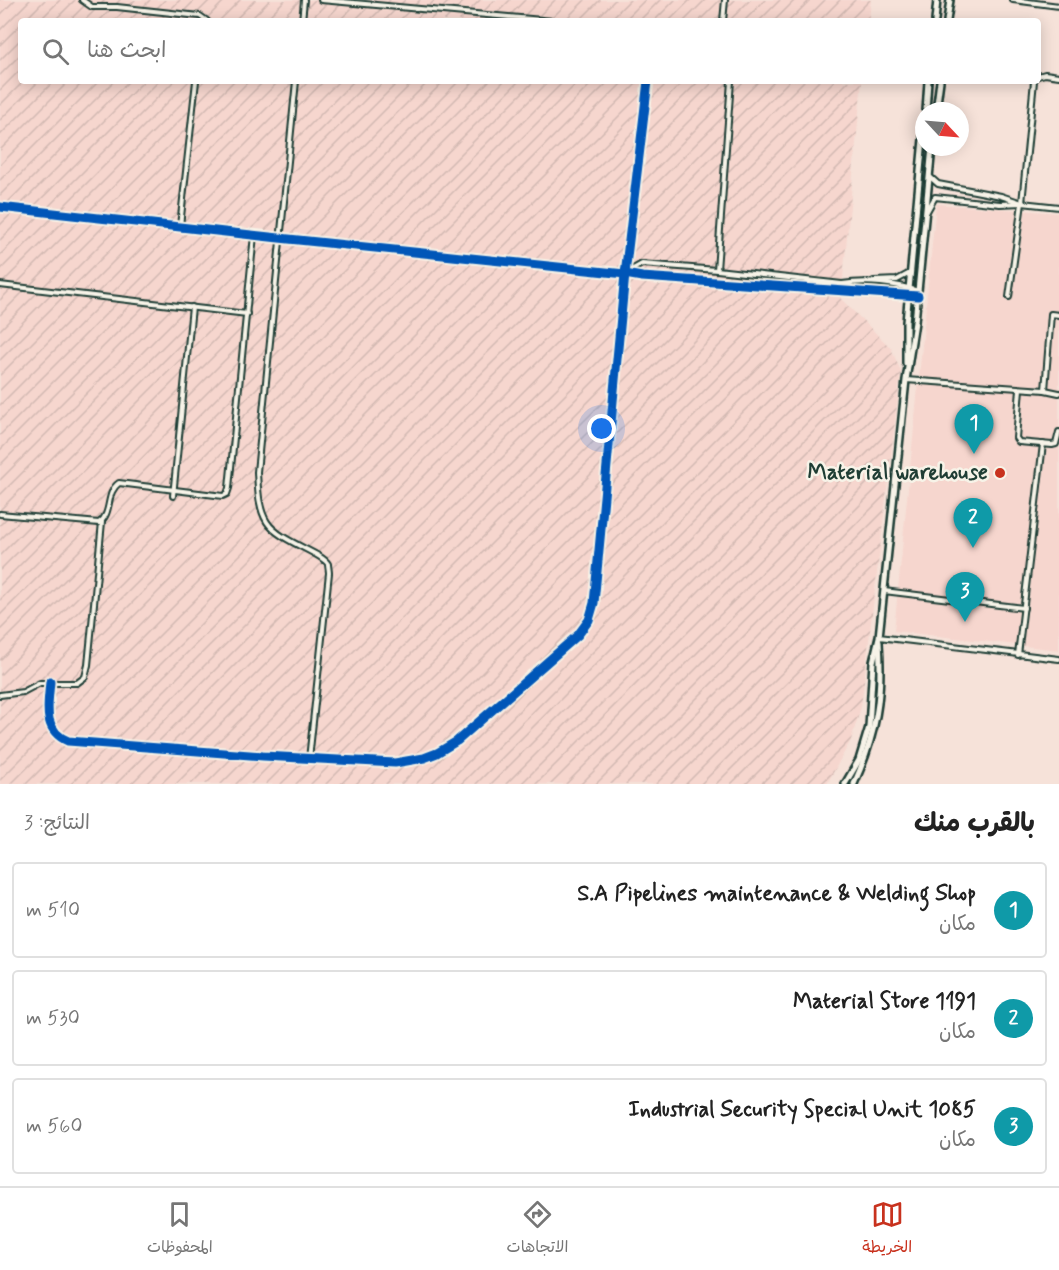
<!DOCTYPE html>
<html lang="ar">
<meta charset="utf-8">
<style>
:root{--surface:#fff;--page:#f2f2f2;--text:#222;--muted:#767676;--line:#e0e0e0;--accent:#c8321e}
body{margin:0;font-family:Mynerve,"Playpen Sans Arabic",sans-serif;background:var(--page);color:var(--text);direction:rtl}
.compass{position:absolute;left:915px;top:102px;width:54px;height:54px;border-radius:50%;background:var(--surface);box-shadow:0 3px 15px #0003;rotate:116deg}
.you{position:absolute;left:602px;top:429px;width:21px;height:21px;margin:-15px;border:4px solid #fff;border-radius:50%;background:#1a73e8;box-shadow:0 0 0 9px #1a73e833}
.badge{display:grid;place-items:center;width:39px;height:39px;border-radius:50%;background:var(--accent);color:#fff;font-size:20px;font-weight:700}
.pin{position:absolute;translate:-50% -50px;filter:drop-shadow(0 2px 3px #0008)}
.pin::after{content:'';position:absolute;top:32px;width:21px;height:18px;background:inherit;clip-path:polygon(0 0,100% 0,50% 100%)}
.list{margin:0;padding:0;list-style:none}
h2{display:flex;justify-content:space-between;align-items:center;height:78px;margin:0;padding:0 24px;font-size:26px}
h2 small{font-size:20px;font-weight:400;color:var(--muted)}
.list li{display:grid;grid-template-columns:39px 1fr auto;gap:18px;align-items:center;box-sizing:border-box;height:96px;margin:0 12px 12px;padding:0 12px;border:2px solid var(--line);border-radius:6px}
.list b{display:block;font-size:22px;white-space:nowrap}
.list p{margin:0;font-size:20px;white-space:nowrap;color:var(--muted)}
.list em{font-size:20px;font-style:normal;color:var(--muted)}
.icon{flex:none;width:33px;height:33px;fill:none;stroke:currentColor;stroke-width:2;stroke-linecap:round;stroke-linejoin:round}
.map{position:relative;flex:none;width:1059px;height:784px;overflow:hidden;direction:ltr}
.search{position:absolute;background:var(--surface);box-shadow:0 3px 15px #0003;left:18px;right:18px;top:18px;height:66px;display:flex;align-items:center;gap:15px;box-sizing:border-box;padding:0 21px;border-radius:6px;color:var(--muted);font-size:22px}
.sheet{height:402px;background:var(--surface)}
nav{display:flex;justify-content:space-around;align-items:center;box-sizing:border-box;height:84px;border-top:2px solid var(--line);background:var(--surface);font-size:16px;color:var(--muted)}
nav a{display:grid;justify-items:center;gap:3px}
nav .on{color:var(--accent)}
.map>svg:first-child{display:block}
.built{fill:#f6d6ce}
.industrial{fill:url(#industrial-furrows)}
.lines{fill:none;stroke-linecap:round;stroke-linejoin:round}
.street-casing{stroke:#1f3d34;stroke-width:8}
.secondary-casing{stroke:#1f3d34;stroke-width:10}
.street{stroke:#f7f3e8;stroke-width:4}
.secondary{stroke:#f7f3e8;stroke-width:5}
.cycleway-casing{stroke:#f7f3e8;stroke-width:13}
.cycleway{stroke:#0057b8;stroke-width:9}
.poi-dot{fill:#c8321e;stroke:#f7f3e8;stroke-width:2}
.labels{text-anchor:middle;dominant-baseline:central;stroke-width:5;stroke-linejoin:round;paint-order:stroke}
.poi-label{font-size:22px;font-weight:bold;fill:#1f3d34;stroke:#f7f3e8;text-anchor:end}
</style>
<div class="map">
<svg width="1059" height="784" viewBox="0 0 1059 784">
<defs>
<pattern id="industrial-furrows" width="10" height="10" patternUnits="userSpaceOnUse" patternTransform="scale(1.5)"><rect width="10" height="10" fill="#f6d6ce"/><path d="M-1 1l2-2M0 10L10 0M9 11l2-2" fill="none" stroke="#d2b9b2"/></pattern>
</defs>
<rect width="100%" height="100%" fill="#f6e2d9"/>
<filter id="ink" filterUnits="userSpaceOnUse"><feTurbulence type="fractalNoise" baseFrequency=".0167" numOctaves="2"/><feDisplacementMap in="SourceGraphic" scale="12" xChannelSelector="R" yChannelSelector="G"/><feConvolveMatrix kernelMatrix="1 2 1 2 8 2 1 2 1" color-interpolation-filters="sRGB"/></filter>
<g filter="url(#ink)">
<path class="built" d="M936,204L1059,213V650L894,631Z"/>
<path class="industrial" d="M0,0H871L869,21H21V81H862L841,299L891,348L901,372L861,707L851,740L827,784H0Z"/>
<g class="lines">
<defs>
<g id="street">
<path d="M82,0L92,7H117L190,15L200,16L207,21"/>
<path d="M321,0L553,21"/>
<path d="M1013,0L1059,6"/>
<path d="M302,21L304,0"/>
<path d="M723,21L725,0"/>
<path d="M1038,76L1045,74L1059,76"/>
<path d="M296,81L257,472C258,488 258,508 267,522C280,542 321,552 328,564C328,566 329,571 329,573L309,759"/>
<path d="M929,176L938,184L1001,196L1019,202"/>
<path d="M0,207L279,238L625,274L642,277L918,296"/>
<path d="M926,213L935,197L1000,204L1022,203L1059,207"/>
<path d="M180,226L196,81"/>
<path d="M717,270L731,81"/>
<path d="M626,273L642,264L717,270L842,284C866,280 895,283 918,291"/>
<path d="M874,281L897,280L910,273"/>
<path d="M0,285L247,314"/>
<path d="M1009,297L1022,203L1034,81"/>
<path d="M906,380L1045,390L1059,393"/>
<path d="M1020,389L1016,438L1019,442L1052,445L1056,444L1059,432"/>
<path d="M1045,390L1051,314L1059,315"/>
<path d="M173,496L192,307"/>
<path d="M0,514L99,523C113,513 105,493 119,483L223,496L227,494L229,488L254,235"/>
<path d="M884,591L1024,608"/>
<path d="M879,637L1059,659"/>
<path d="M1018,655L1043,444"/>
<path d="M50,682C48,705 42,730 68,741L263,756L395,763L424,758L437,753L457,741L578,635L589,620L594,603L625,274L648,81"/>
<path d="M0,695L23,692L40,683H77L85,677L88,665L102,522"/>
</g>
<g id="secondary">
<path d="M935,21L937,0"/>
<path d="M947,21L950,0"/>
<path d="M926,111L928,81"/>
<path d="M936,111L940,81"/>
<path d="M906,363V322L924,128"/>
<path d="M845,784L859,760L869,727L873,662L879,637L906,380L915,322L932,147"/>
<path d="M854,784C876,735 883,696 879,642"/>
</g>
</defs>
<use href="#street" class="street-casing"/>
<use href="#secondary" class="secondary-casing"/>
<use href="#street" class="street"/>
<use href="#secondary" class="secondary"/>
<defs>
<g id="cycleway">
<path d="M0,207L279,238L625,274L642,277L918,296"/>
<path d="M50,682C48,705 42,730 68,741L263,756L395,763L424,758L437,753L457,741L578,635L589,620L594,603L625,274L648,81"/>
</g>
</defs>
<use href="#cycleway" class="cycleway-casing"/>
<use href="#cycleway" class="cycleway"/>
</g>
</g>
<circle class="poi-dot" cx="1000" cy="473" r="6"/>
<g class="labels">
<g class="poi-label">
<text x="988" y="473">Material warehouse</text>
</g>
</g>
</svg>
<svg class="compass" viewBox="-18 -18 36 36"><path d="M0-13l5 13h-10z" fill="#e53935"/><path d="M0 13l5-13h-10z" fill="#767676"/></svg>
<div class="you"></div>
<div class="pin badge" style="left:974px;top:454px;background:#0f9aa8">1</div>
<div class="pin badge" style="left:973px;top:548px;background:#0f9aa8">2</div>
<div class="pin badge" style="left:965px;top:622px;background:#0f9aa8">3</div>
<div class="search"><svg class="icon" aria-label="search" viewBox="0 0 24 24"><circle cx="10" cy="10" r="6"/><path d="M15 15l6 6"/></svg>ابحث هنا</div>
</div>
<section class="sheet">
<h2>بالقرب منك<small>النتائج: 3</small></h2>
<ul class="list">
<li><span class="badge" style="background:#0f9aa8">1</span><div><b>S.A Pipelines maintenance &amp; Welding Shop</b><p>مكان</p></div><em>510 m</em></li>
<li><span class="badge" style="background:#0f9aa8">2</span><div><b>1191 Material Store</b><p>مكان</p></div><em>530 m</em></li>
<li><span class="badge" style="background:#0f9aa8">3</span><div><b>1085 Industrial Security Special Unit</b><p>مكان</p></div><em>560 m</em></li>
</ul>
</section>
<nav>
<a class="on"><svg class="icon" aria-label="map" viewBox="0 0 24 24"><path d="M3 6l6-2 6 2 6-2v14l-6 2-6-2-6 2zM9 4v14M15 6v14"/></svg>الخريطة</a>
<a><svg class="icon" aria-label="directions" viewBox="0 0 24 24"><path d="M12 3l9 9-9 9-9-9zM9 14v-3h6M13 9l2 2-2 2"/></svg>الاتجاهات</a>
<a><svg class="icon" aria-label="saved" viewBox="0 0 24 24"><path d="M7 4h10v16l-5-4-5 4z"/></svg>المحفوظات</a>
</nav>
